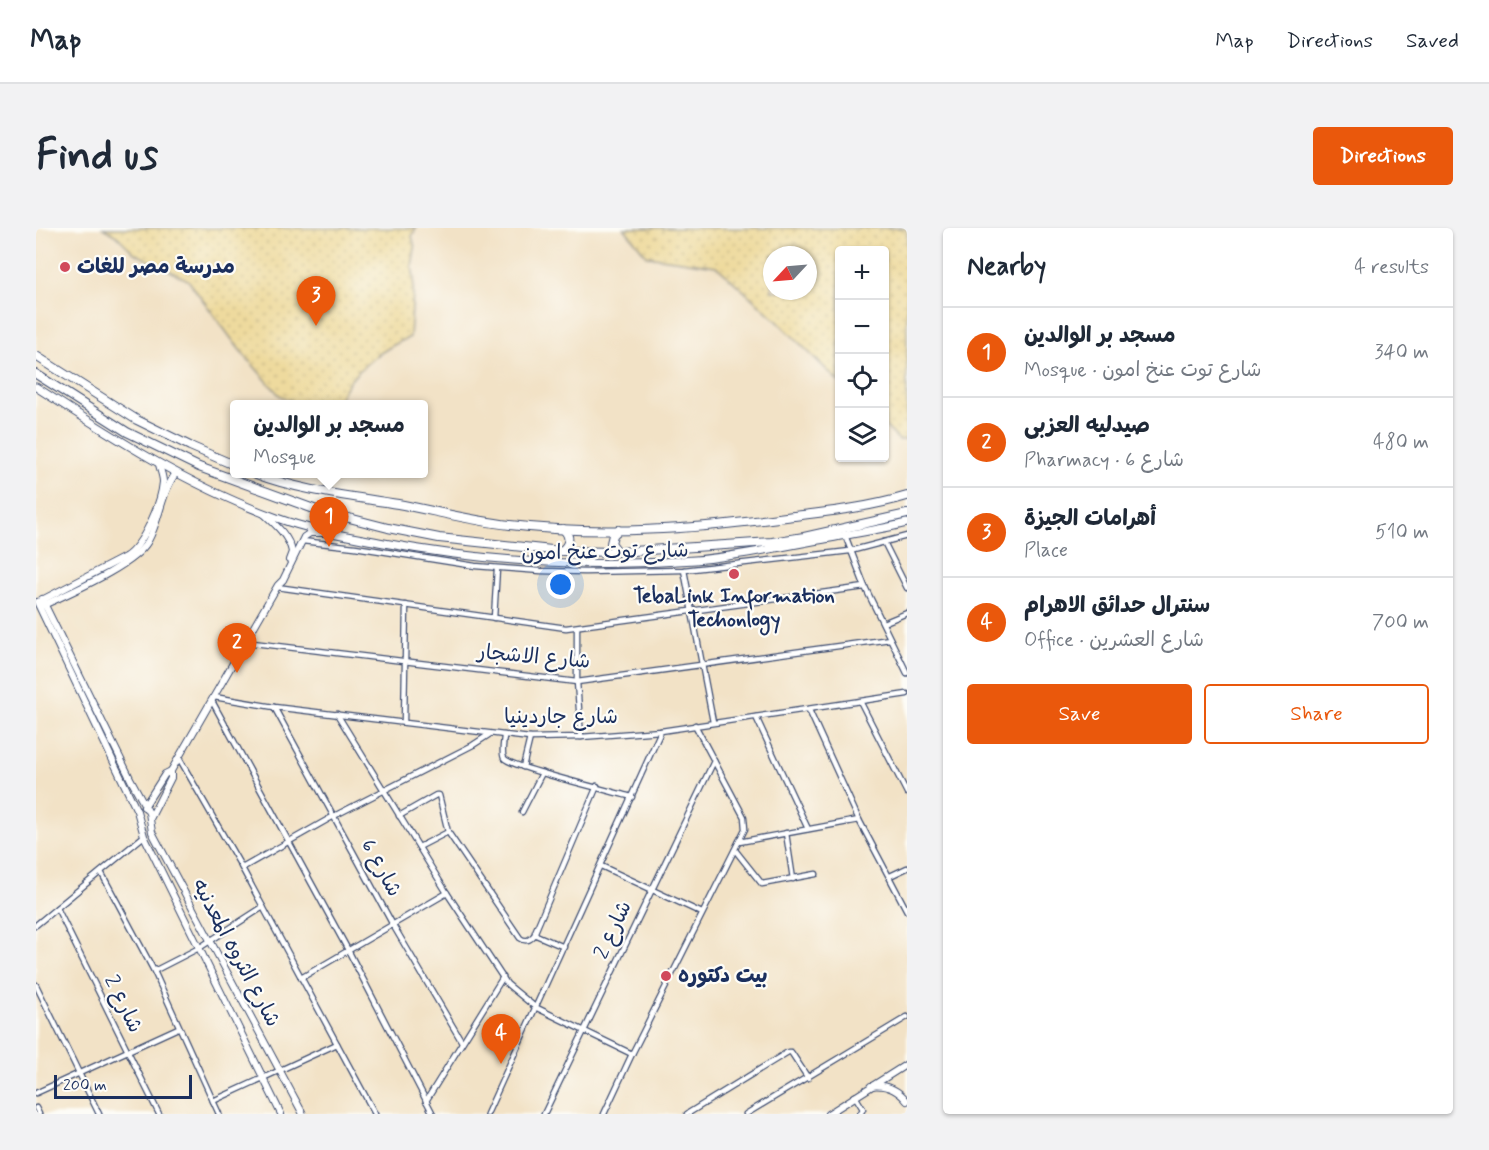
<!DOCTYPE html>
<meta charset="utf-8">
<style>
:root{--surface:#fff;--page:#f2f2f3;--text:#1f2937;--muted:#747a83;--line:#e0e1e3;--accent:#ea580c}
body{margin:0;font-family:Mynerve,"Playpen Sans Arabic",sans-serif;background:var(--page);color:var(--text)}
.controls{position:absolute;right:18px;top:18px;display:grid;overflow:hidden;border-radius:6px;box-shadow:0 2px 4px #0004}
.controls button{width:54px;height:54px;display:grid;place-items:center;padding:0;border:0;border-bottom:2px solid var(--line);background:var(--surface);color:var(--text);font:30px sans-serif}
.compass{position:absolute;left:727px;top:18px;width:54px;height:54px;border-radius:50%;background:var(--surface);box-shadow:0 2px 4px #0004;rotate:244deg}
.scale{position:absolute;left:18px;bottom:15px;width:138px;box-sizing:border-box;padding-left:6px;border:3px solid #1b2f5e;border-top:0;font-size:16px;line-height:21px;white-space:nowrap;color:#1b2f5e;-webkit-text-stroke:4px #fdfcf7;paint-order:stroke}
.you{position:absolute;left:525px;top:357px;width:21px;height:21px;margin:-15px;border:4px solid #fff;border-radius:50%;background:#1a73e8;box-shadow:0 0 0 9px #1a73e833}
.badge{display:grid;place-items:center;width:39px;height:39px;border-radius:50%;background:var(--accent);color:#fff;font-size:20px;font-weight:700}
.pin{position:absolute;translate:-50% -50px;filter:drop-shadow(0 2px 3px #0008)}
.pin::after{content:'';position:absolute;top:32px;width:21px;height:18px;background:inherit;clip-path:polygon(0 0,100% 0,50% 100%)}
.popup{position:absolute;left:194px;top:172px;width:198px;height:78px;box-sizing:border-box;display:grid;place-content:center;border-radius:6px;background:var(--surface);filter:drop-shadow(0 2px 4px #0005);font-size:20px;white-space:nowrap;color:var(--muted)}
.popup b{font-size:22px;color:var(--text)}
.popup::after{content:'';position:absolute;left:50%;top:100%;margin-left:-12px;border:12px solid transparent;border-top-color:var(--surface)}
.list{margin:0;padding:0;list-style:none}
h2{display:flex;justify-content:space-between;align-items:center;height:78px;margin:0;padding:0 24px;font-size:26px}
h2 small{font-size:20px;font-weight:400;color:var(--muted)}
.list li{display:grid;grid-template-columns:39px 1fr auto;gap:18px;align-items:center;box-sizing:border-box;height:90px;padding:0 24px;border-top:2px solid var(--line)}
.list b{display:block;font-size:22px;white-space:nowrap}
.list p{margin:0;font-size:20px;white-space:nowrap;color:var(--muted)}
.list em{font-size:20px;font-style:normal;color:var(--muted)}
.actions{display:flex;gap:12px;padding:18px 24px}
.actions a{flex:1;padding:14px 0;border:2px solid var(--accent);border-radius:6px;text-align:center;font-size:21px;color:var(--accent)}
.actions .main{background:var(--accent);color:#fff}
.icon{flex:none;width:33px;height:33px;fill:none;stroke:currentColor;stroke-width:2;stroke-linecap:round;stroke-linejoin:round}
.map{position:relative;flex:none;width:871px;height:886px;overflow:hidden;border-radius:6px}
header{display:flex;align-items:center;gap:36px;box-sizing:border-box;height:84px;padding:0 30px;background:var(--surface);border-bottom:2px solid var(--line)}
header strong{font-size:28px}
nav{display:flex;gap:33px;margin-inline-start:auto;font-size:21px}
.intro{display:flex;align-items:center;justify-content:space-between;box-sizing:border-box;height:144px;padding:0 36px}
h1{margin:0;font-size:42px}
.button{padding:15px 27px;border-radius:6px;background:var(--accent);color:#fff;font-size:21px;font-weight:700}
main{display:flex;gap:36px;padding:0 36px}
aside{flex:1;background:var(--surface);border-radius:6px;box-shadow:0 2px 4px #0004}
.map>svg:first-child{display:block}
.sand{fill:url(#sand-dots);stroke:#84847e;stroke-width:1.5;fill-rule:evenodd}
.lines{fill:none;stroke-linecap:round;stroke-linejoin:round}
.street-casing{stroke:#3b4a6e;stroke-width:7}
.secondary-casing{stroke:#3b4a6e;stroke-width:8}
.primary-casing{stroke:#3b4a6e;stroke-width:9}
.highway-casing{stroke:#3b4a6e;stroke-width:10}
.street{stroke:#fff;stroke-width:4.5}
.secondary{stroke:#fff;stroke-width:6}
.primary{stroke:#fff;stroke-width:7}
.highway{stroke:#fff;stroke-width:8}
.poi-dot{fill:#d1495b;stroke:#fdfcf7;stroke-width:2}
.labels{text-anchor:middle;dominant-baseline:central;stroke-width:4.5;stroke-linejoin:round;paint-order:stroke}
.poi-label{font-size:21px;font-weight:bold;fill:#1b2f5e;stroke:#fdfcf7;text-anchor:start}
.street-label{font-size:21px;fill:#1b2f5e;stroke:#fdfcf7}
</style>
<header>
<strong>Map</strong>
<nav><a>Map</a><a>Directions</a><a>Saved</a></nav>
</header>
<div class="intro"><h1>Find us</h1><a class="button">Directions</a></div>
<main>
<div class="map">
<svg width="871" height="886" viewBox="0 0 871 886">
<defs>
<pattern id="sand-dots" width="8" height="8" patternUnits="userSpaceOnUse" patternTransform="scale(1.5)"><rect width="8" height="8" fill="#eeda9e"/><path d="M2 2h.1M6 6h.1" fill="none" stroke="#ccbb8a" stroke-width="1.8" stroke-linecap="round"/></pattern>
</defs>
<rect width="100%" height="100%" fill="#fdfcf7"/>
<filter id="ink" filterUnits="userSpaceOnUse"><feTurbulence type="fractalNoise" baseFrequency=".0167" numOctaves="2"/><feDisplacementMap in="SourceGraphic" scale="12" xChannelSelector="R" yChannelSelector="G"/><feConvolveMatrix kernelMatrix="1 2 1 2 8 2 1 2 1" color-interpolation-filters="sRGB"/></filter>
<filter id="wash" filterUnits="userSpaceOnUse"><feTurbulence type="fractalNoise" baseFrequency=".008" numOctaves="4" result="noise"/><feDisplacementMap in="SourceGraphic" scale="24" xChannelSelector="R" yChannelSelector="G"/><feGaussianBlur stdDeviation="1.35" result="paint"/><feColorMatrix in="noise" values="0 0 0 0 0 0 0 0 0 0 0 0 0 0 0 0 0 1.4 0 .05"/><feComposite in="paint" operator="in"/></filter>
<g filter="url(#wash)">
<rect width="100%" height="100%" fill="#f2e2c6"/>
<g class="sand">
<path d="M67,0H380L376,8L379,20L376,38L378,51L374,109C349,120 325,136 309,160C306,165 304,171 300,176H260L243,167L203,121L152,52L98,25L82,9Z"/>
<path d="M588,0H871V211L863,212L849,198L848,22H804L803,154L739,91L680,38L611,28ZM736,27H772V63H736Z"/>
</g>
</g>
<g filter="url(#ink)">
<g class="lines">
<defs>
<g id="street">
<path d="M809,307L829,359L871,445"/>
<path d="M266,313L319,319L439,338L505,343L549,344L648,342L814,323L871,308"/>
<path d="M848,314L871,360"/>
<path d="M648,342L677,494"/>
<path d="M241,359L530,400L829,359"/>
<path d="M458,390L461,341"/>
<path d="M847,395L871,385"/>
<path d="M541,400V454L545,509"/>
<path d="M209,414L541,454L854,411"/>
<path d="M178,469L238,479L494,510L545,509L625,503L871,466"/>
<path d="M176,473L312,722L397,886"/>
<path d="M825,475L871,565"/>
<path d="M238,479L357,697L426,814"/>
<path d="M773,482L823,592L871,683"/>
<path d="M301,486L411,665L471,756L499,779L596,826"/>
<path d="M720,489L772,601"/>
<path d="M368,494L370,377"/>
<path d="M468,507C468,513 465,525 468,530C473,539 579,564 596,569"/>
<path d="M143,530L206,640L339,886"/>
<path d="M487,539L494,510"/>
<path d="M486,584L506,545"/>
<path d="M363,588L400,567H403L412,604L484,710C491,715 495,711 499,706"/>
<path d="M750,605L757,651"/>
<path d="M703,614L823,592"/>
<path d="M383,619L412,604"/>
<path d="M699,622L726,656L780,646"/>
<path d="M565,638L666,685"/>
<path d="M206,640L298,588L437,517L454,506"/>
<path d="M65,644L118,743L183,886"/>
<path d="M854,648L871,640"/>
<path d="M21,680L123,886"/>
<path d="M0,697L108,608"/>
<path d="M528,719L500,707L499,704L561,558"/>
<path d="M118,743L163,720L227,679"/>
<path d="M265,750L411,665"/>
<path d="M0,757L63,886"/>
<path d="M0,865L142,800"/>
<path d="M819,868L827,881L824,886"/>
<path d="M177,873L301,816"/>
<path d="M390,873L467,749"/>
<path d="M0,880L3,886"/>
<path d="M451,886L625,503"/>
<path d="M508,886L678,533"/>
<path d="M568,886L596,826L709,601L708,589L659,497"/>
<path d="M651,886L752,824H755L772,850"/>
<path d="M710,886L871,789"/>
</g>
<g id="secondary">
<path d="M227,285C239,296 253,308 256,324L253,332"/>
<path d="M6,371L95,552L113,585L116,604L267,886"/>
<path d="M4,373L89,329C107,318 125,276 127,254C127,248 124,242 123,236"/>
<path d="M1,374L101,583L108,608L245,886"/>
<path d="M6,378C33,365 98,338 112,313C124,292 125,265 140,245"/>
<path d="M108,579L129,546L135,543L242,357L247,352L268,309L274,305H289"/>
<path d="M114,591L135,550V543"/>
<path d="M835,858C850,856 862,862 871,873"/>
<path d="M792,886L871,836"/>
</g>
<path id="primary" d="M0,159C77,209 154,259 241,290C276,303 312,308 348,315C450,334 556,340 659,332C705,328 749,318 794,310C820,305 846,301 871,295"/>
<g id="highway">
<path d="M0,128L101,192L154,218L198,237"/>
<path d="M0,146L91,204L163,239L278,281L352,300L403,310L525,323L582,324L736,314L768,309L871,286"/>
<path d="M220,246C265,263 314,268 362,276C399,283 436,293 474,297C566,308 659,301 750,289C791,284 831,280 871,268"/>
<path d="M525,323C534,317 535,308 527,301"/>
<path d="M582,324L575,315L577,307L582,302"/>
</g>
</defs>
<use href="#street" class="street-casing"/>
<use href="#secondary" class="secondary-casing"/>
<use href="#primary" class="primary-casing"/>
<use href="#highway" class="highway-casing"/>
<use href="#street" class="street"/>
<use href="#secondary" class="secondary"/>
<use href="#primary" class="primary"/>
<use href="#highway" class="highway"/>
</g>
</g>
<g class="poi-dot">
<circle cx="29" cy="39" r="6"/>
<circle cx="698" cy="346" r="6"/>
<circle cx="630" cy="748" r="6"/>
</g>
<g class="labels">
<g class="poi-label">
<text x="41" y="39">مدرسة مصر للغات</text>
<text x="698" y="368" text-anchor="middle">TebaLink Information<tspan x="698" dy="24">Techonlogy</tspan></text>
<text x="642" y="748">بيت دكتوره</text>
</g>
<g class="street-label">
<text transform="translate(569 324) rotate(-1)">شارع توت عنخ امون</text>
<text transform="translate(498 429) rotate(5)">شارع الاشجار</text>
<text x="525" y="489">شارع جاردينيا</text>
<text transform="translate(345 640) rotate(61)">شارع 6</text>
<text transform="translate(577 702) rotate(-65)">شارع 2</text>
<text transform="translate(200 725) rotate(62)">شارع الثروه المعدنيه</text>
<text transform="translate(87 776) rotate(64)">شارع 2</text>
</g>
</g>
</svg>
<div class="controls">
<button>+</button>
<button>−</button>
<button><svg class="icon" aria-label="locate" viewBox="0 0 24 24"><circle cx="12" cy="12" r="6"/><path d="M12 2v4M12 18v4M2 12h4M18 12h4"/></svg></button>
<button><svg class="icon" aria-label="layers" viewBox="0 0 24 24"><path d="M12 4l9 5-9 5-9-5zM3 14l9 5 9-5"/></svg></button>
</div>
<svg class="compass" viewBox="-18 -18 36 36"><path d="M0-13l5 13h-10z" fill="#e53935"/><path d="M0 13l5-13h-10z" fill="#747a83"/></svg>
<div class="scale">200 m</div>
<div class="you"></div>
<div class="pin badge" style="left:293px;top:319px">1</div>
<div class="popup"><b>مسجد بر الوالدين</b>Mosque</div>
<div class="pin badge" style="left:201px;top:445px">2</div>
<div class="pin badge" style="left:280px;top:98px">3</div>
<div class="pin badge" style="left:465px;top:836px">4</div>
</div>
<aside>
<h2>Nearby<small>4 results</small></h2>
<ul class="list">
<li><span class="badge">1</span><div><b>مسجد بر الوالدين</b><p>Mosque · شارع توت عنخ امون</p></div><em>340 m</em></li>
<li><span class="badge">2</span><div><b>صيدليه العزبى</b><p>Pharmacy · شارع 6</p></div><em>480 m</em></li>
<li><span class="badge">3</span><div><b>أهرامات الجيزة</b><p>Place</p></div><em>510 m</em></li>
<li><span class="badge">4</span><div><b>سنترال حدائق الاهرام</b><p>Office · شارع العشرين</p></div><em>700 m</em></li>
</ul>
<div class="actions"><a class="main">Save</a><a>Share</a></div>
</aside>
</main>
